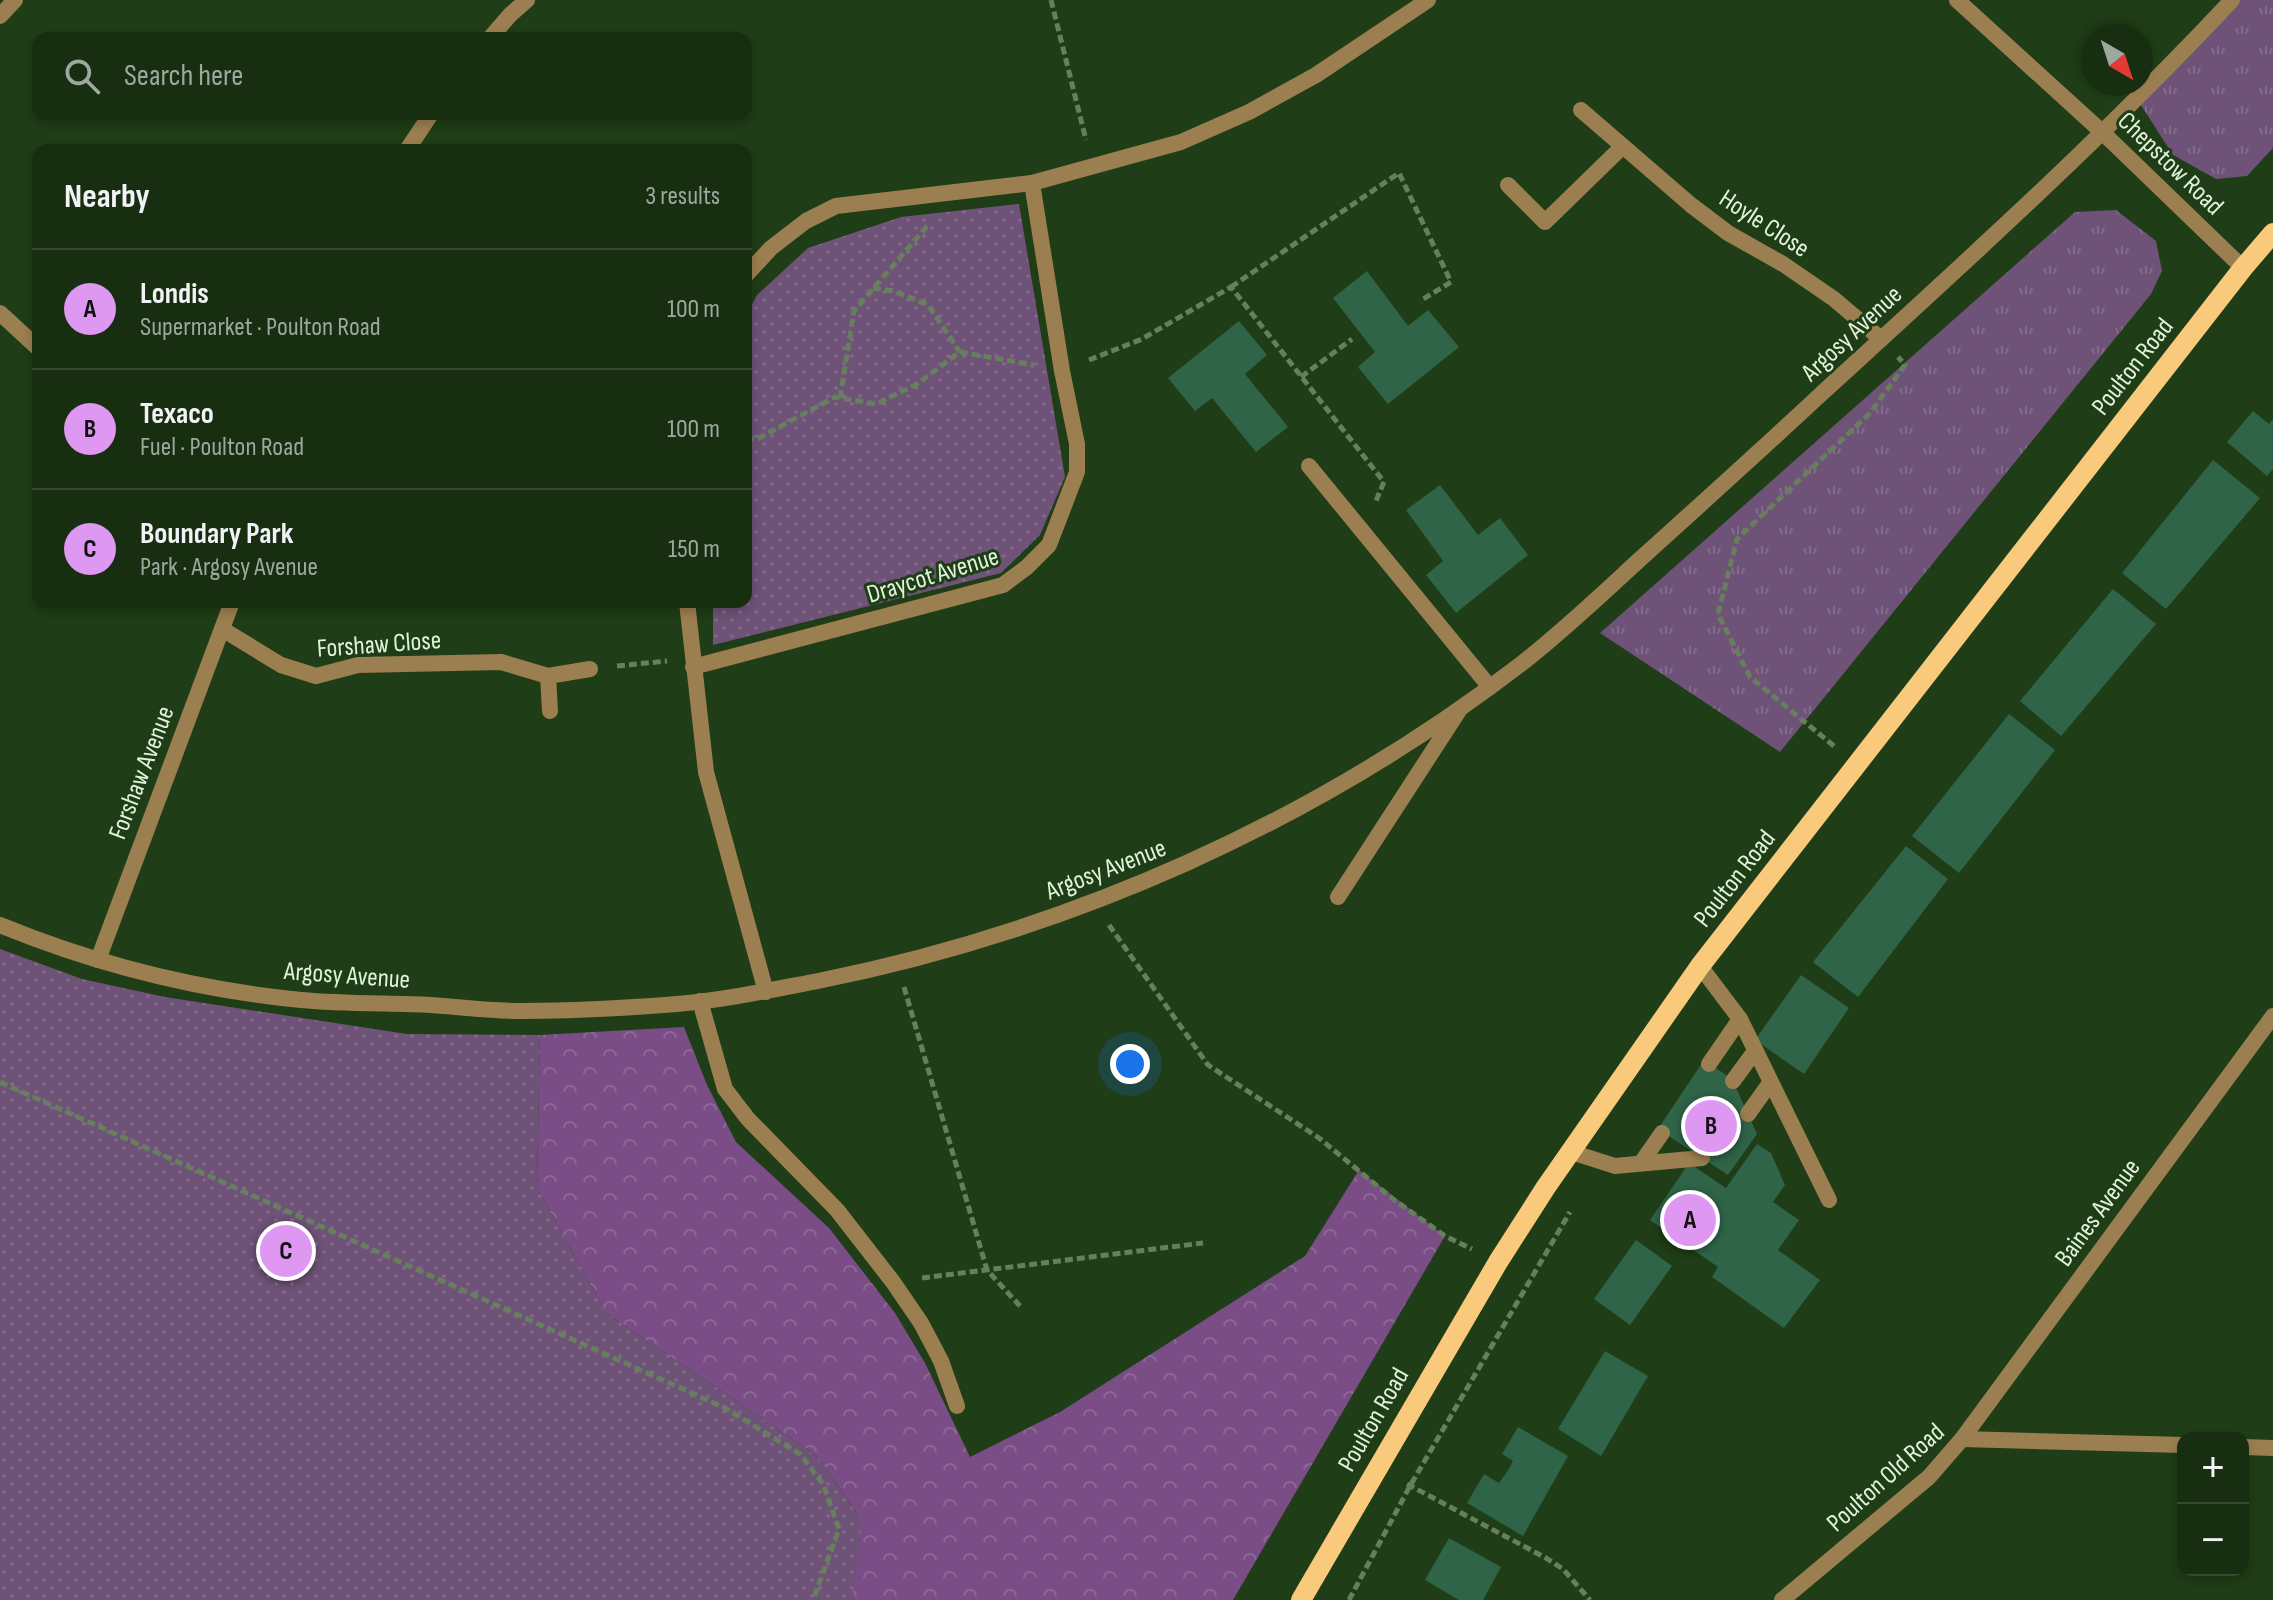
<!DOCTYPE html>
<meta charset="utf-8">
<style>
:root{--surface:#172e10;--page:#203619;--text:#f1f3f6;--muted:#9ea89f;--line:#364a30;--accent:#de98f2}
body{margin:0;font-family:"Sofia Sans Condensed",sans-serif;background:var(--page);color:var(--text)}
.controls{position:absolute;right:24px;bottom:24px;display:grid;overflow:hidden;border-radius:16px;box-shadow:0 4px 12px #0003}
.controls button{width:72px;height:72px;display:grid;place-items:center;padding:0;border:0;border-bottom:2px solid var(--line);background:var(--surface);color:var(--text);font:40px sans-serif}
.compass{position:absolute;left:2081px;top:24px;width:72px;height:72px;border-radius:50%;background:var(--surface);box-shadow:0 4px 12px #0003;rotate:141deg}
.you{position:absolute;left:1130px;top:1064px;width:28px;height:28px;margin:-20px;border:6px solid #fff;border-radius:50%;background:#1a73e8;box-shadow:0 0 0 12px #1a73e833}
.badge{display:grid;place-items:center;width:52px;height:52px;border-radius:50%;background:var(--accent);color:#111;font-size:26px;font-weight:700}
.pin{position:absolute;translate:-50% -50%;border:4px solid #fff;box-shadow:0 2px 8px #0006}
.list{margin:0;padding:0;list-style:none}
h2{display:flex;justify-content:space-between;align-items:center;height:104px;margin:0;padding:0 32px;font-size:34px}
h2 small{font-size:26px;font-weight:400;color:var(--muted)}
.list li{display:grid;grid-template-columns:52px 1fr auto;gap:24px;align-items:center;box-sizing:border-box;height:120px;padding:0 32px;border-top:2px solid var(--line)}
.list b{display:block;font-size:30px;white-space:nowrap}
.list p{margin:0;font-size:26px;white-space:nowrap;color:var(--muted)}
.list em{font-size:26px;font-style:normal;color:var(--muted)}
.icon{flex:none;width:44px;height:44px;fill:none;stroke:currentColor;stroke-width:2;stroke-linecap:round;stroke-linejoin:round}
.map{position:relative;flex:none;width:2273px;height:1600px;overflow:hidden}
.search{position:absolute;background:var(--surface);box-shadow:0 4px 12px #0003;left:32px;top:32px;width:720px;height:88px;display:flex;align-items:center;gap:20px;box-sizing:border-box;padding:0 28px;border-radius:16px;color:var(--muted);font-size:30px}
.panel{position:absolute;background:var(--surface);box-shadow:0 4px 12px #0003;left:32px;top:144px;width:720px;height:464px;border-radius:16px}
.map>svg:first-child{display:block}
.grass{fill:url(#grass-tufts)}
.forest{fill:url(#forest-crowns)}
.park{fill:url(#park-dots)}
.building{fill:#2f6448}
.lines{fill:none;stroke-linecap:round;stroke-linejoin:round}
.path{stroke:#66805e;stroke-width:5;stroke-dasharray:8 4;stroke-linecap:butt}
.service{stroke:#9c7f50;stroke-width:16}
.minor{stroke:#9c7f50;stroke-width:16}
.primary{stroke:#faca7c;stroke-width:20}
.labels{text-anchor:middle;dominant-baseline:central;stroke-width:6;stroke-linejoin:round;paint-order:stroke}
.street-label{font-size:26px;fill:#e0f3db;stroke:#1f3d16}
</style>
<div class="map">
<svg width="2273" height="1600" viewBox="0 0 2273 1600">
<defs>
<pattern id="grass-tufts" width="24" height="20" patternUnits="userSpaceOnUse" patternTransform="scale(2)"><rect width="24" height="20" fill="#6e5277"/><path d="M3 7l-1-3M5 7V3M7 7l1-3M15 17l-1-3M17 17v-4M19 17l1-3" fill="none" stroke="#826b8a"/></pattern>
<pattern id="forest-crowns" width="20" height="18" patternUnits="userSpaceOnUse" patternTransform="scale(2)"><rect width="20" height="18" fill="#7a4d86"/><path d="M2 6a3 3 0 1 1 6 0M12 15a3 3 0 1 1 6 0" fill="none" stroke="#8d6796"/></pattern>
<pattern id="park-dots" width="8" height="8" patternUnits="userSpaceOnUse" patternTransform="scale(2)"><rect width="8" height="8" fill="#6e5277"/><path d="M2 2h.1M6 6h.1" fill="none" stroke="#826b8a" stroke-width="1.8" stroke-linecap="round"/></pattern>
</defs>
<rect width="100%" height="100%" fill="#1f3d16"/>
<g class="grass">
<path d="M2232,0H2273V148L2247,176L2216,179L2173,155L2137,99Z"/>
<path d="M2116,210L2156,241L2162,271L2151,294L1780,752L1600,633L2075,212Z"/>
</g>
<path class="forest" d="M684,1027L707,1085L736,1142L829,1228L895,1313L925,1363L970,1457L1060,1412L1305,1256L1359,1170L1445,1236L1233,1600H850L858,1515L817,1456L606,1313L537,1188L540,1035Z"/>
<g class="park">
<path d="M1019,204L1065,477L1040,535L1001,573L713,645V602H746V316L757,295L808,248L901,217Z"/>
<path d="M0,949L82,979L165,997L407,1034L540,1035L537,1188L606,1313L817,1456L862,1521L852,1600H0Z"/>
</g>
<g class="building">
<path d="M1367,271L1408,326L1428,310L1459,347L1388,404L1358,367L1375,352L1333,298Z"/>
<path d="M1239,321L1267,355L1245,374L1288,427L1256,452L1212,398L1195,411L1168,378Z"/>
<path d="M2253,411L2269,424L2273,419V469L2267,476L2227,442Z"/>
<path d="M2213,460L2260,498L2166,609L2122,573Z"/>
<path d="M1440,485L1478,535L1500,518L1528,555L1456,613L1426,575L1443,561L1406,510Z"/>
<path d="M2113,589L2156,624L2061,736L2020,701Z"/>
<path d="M2009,714L2055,750L1959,873L1912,836Z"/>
<path d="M1906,846L1948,879L1858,997L1813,962Z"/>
<path d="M1801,975L1849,1008L1804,1074L1755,1040Z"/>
<path d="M1704,1060L1732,1079L1757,1134L1728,1175L1658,1129Z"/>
<path d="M1757,1144L1771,1153L1785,1185L1773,1202L1799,1220L1778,1250L1820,1280L1784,1328L1712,1277L1718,1267L1650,1220L1689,1163L1726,1188Z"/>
<path d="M1636,1240L1672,1266L1630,1325L1594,1299Z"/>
<path d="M1605,1351L1648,1376L1601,1456L1558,1429Z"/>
<path d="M1518,1427L1568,1456L1523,1536L1467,1503L1484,1474L1499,1483L1509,1469L1513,1461L1502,1454Z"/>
<path d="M1449,1538L1501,1567L1483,1600H1459L1425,1580Z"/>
</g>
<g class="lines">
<g class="path">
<path d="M1051,0L1086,140"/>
<path d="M1231,287L1399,173L1451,282L1420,301"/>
<path d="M873,288L894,291L928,305L960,352"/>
<path d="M1089,360L1142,339L1231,287L1384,482L1375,503"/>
<path d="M1301,377L1352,339"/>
<path d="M840,398L854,311L928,225"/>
<path d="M746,439L759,438L835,397L876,404L917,384L960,352L1034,365"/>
<path d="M617,666L667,661"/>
<path d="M1834,746L1750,677L1718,614L1737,539L1870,413L1905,365L1898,357"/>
<path d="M1109,925L1208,1065L1319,1138L1393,1199L1445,1236L1472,1249"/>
<path d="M904,987L987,1270L1020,1306"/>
<path d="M0,1082L725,1408L800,1454L823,1484L839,1529L813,1600"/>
<path d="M922,1278L1203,1243"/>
<path d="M1407,1484L1546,1558L1563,1569L1590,1600"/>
<path d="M1349,1600L1410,1486L1570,1212"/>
</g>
<g class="service">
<path d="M1338,897L1460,709"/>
<path d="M1700,966L1740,1019L1829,1200"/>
<path d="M1709,1064L1740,1019"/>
<path d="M1733,1081L1755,1051"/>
<path d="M1748,1114L1770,1083"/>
<path d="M1571,1152L1615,1166L1702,1158"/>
<path d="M1641,1163L1662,1133"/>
</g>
<g class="minor">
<path d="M1957,0L2102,132L2243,268"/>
<path d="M0,16L15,0"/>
<path d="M490,38L510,15L527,0"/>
<path d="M1581,110L1691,205L1728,233L1783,264L1834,299L1881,339"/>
<path d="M407,150L431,114"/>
<path d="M1508,185L1545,222L1622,147"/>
<path d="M746,275L771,248L806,221L836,206L1032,183L1181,142L1249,112L1316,75L1428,0"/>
<path d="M0,313L38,348"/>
<path d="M1309,466L1489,686"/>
<path d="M687,602L706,772L766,992"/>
<path d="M222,629L281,665L316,676L358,665L501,662L548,676L590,669"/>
<path d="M693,667L1003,585L1027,567L1049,545L1077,472V444L1062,371L1032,183"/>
<path d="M548,676L550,711"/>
<path d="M0,925C95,964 199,990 301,1000C344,1004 388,1003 431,1005C461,1007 491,1011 521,1011C573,1011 626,1008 677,1004C724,1000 771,990 818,981C1072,930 1315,822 1521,664C1562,632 1600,596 1638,561C1699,506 1760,451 1820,395C1960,267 2102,139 2232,0"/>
<path d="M98,960L232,602"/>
<path d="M700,1001L725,1089L748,1119L837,1210L893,1282L921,1323L941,1361L957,1406"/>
<path d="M1962,1439L2183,1445"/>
<path d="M2243,1447L2273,1448"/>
<path d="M1782,1600L1929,1477L1962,1439L2273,1016"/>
</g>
<path class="primary" d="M1301,1600L1498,1262L1546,1187L1700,966L2243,268L2273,233"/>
</g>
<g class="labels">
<g class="street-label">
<text transform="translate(2170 164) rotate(44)">Chepstow Road</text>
<text transform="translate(1764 224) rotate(33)">Hoyle Close</text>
<text transform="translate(1852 334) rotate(-43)">Argosy Avenue</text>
<text transform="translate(2133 367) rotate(-52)">Poulton Road</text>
<text transform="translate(933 576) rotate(-17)">Draycot Avenue</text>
<text transform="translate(379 645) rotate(-4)">Forshaw Close</text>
<text transform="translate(142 773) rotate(-69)">Forshaw Avenue</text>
<text transform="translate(1106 870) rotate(-21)">Argosy Avenue</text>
<text transform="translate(1735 879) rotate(-52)">Poulton Road</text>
<text transform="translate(347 976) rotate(4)">Argosy Avenue</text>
<text transform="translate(2098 1213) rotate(-54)">Baines Avenue</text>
<text transform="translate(1374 1420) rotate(-60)">Poulton Road</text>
<text transform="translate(1886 1478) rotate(-42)">Poulton Old Road</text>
</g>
</g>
</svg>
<div class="controls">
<button>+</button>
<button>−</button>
</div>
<svg class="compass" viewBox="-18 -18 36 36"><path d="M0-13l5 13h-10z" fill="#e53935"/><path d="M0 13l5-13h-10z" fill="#9ea89f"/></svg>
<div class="you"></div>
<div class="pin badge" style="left:1690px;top:1220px">A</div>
<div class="pin badge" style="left:1711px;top:1126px">B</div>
<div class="pin badge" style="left:286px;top:1251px">C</div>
<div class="search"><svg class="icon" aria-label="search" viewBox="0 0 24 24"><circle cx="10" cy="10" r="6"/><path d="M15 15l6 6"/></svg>Search here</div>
<section class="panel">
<h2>Nearby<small>3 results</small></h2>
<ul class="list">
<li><span class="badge">A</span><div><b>Londis</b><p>Supermarket · Poulton Road</p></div><em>100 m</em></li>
<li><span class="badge">B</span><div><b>Texaco</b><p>Fuel · Poulton Road</p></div><em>100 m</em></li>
<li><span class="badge">C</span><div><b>Boundary Park</b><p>Park · Argosy Avenue</p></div><em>150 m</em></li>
</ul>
</section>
</div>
